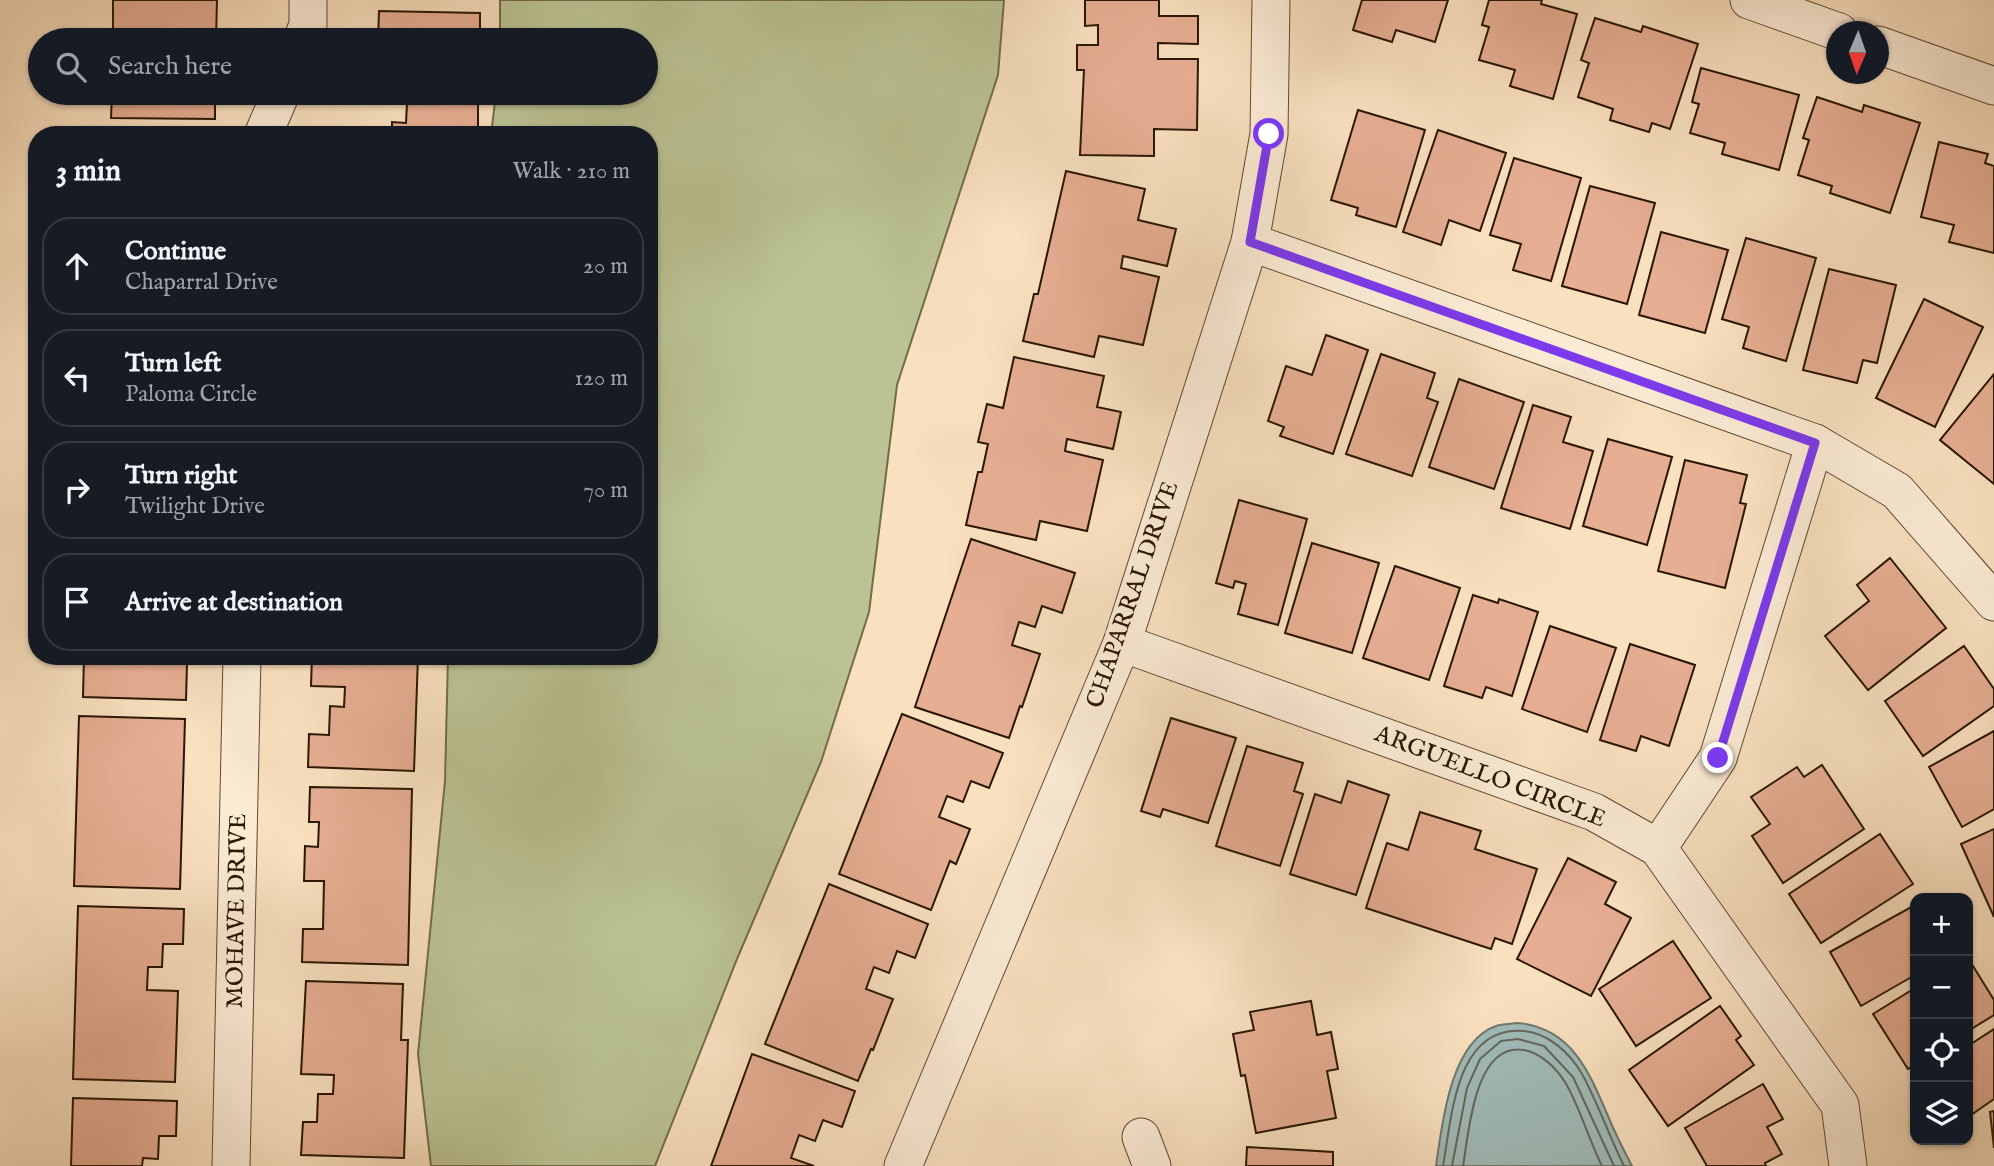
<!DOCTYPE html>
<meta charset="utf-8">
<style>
:root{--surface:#171b24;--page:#242831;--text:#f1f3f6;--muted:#9ea1a6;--line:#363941}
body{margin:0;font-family:"IM FELL English",serif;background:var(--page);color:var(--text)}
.controls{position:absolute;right:21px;bottom:21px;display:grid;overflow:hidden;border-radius:14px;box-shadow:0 2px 5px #0004}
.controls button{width:63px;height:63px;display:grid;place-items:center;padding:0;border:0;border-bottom:2px solid var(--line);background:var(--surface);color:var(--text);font:35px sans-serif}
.compass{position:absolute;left:1826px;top:21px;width:63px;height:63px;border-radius:50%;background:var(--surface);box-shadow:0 2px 5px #0004;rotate:182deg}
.stop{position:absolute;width:21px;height:21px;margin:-16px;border:5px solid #7c3aed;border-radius:50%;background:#fff}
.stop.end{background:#7c3aed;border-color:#fff;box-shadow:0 2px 7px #0008}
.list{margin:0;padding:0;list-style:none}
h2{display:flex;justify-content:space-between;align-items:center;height:91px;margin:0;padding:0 28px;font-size:30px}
h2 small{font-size:23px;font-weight:400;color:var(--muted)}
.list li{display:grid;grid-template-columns:46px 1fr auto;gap:21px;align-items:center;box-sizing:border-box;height:98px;margin:0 14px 14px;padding:0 14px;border:2px solid var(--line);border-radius:28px}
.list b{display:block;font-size:26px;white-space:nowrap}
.list p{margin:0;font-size:23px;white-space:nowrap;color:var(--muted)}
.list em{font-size:23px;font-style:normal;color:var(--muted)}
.icon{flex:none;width:38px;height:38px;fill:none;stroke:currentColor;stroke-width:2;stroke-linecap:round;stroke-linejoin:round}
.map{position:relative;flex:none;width:1994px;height:1166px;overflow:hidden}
.search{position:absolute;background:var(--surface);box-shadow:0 2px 5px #0004;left:28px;top:28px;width:630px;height:77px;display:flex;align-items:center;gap:18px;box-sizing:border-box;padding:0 24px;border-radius:38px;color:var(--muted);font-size:26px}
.panel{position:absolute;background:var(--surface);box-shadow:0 2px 5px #0004;left:28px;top:126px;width:630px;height:539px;border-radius:28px}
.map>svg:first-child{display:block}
.green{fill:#bbc394;stroke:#726c4a;stroke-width:2}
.water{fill:#a0bbb8;stroke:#70796e;stroke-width:2}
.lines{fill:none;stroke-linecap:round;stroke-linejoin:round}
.shore{stroke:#64685c;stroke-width:2}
.building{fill:#e6ae93;stroke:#291600;stroke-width:2}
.minor-casing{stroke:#5d4830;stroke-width:39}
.minor{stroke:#fbebd5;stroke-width:37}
.route{stroke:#7c3aed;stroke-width:9}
.labels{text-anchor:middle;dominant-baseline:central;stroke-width:7;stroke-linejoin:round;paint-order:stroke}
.street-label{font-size:24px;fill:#291600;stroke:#fbebd5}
</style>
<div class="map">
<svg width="1994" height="1166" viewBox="0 0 1994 1166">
<rect width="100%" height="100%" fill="#f9e0bf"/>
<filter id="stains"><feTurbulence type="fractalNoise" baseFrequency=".00286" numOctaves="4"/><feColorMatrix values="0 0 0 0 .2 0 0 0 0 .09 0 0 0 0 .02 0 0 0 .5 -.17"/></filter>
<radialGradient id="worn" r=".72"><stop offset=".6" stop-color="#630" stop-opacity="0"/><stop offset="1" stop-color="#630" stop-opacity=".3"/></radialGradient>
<path class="green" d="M500,0H1004L998,75L897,385L869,612L821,762L737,959L655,1166H431L418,1054L445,781L448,656H649V135H491L496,93H646V40H500Z"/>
<path class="water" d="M1518,1023C1572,1028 1589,1072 1608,1116C1615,1133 1623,1149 1632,1166H1436C1442,1125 1450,1042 1496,1026C1502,1024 1511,1024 1518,1023Z"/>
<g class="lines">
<g class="shore">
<path d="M1443,1166C1452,1118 1455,1025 1524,1031C1548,1033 1570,1053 1582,1074C1598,1103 1609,1136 1624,1166"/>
<path d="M1452,1166L1467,1088L1480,1059L1501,1041L1518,1039L1544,1046L1573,1077L1614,1166"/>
<path d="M1463,1166C1469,1133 1474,1042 1524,1050C1541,1053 1556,1068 1565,1082C1579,1105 1589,1140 1602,1166"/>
</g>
</g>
<g class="building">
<path d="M113,0H217L216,40H113Z"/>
<path d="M1085,0H1159V16H1198V44L1158,43V59H1198L1197,130L1154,129V156L1080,155L1084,70H1077V45H1098V25L1085,26Z"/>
<path d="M1362,0H1448L1435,42L1396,30L1392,42L1353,30Z"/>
<path d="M1489,0H1542L1541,4L1577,14L1553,99L1510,86L1515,70L1479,60L1489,27L1482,25Z"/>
<path d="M379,11L480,13V40H378Z"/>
<path d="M1595,18L1641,32L1643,26L1698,44L1670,129L1652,123L1649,132L1610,120L1613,109L1578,97L1589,63L1581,60Z"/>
<path d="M1701,68L1799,95L1779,170L1722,154L1725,143L1690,133L1699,104L1692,102Z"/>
<path d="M112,93H215V119L111,118Z"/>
<path d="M376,93H478V135H392V122L406,123L407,103L376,102Z"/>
<path d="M1817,97L1862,112L1864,105L1920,123L1890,213L1830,193L1832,186L1798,175L1809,140L1803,138Z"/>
<path d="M1358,110L1425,130L1396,227L1356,215L1358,208L1331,200Z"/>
<path d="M1438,130L1506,153L1480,231L1449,220L1441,245L1403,232Z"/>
<path d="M1939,142L1988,154L1985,163L1994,166V253L1949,242L1954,225L1921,217Z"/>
<path d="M1514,158L1581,178L1551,281L1513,270L1521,244L1490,235Z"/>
<path d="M1066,171L1145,189L1138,220L1176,229L1167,266L1123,256L1121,268L1159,277L1143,345L1099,336L1094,357L1023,341L1034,294H1038Z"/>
<path d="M1590,186L1655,203L1627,304L1562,286Z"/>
<path d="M1661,232L1728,250L1705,333L1639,315Z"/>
<path d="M1746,238L1816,258L1786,361L1743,348L1749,327L1722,319Z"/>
<path d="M1829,269L1896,285L1877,363L1863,360L1857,383L1803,370Z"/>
<path d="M1924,299L1983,327L1935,427L1876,398Z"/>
<path d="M1326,335L1368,350L1333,454L1280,436L1284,427L1268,421L1286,366L1312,375Z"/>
<path d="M1381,354L1435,373L1427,398L1438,402L1412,476L1346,454Z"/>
<path d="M1014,357L1104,376L1097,407L1121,412L1113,449L1067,439L1065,451L1103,460L1087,531L1040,521L1036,540L966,525L978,472H982L988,444L978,442L987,404L1003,408Z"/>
<path d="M1994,374V484L1940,440Z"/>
<path d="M1459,379L1524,402L1494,489L1429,467Z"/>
<path d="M1533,405L1571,417L1563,442L1593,451L1570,529L1501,508Z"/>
<path d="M1608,439L1672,457L1647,545L1583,526Z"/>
<path d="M1685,460L1747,475L1740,503L1746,504L1725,588L1658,571Z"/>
<path d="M1239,500L1307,519L1278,625L1238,614L1246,584L1235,581L1233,588L1216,583Z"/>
<path d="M971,539L1075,573L1062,613L1042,606L1035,627L1019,622L1012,645L1040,654L1022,707L1020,706L1009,738L915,707Z"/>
<path d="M1312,543L1379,563L1352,653L1285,633Z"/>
<path d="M1890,558L1946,628L1868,690L1825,636L1869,601L1857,585Z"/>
<path d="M1395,566L1460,588L1429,680L1363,658Z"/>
<path d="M1473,595L1498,603L1499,599L1538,612L1512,696L1486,687L1482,698L1444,686Z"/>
<path d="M1550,626L1616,648L1587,732L1522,709Z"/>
<path d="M1630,644L1695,665L1669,746L1641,736L1636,751L1600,740Z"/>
<path d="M1964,646L1994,689V706L1923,756L1885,701Z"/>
<path d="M84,656H179V664H187L186,700L83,697Z"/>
<path d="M312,656H418L414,771L308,767L309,734L329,735L330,706L344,707L345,687L311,686Z"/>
<path d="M902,714L1003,753L989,788L971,781L963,802L947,796L939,817L970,829L956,864L950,861L931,910L839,874Z"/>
<path d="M79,716L185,719L180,889L74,886Z"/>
<path d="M1171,718L1236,738L1208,823L1163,809L1160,817L1141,811Z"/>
<path d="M1994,731V809L1962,827L1929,767Z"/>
<path d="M1247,746L1303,763L1294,791L1303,794L1280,866L1216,846Z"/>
<path d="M1822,765L1864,829L1783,883L1752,836L1770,824L1751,797L1797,767L1804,777Z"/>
<path d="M1348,781L1389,795L1356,895L1290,874L1315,794L1341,803Z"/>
<path d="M310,787L412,789L408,965L302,962L303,929H323L324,881H304L305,846L318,847L319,822H309Z"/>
<path d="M1420,812L1481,831L1475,849L1537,869L1512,944L1495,938L1491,949L1366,908L1387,843L1408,850Z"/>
<path d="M1994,829V917L1961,844Z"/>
<path d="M1880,834L1913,884L1821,943L1789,894Z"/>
<path d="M1568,858L1616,882L1605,904L1631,918L1591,996L1517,959Z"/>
<path d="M829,884L928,924L915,958L897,951L889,973L874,967L866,989L893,999L873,1050L871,1049L858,1081L765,1044Z"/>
<path d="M1915,905V975L1861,1006L1830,952Z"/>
<path d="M78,906L184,909L183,944H163L162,967H148L147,990L178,991L175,1082L73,1079Z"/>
<path d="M1673,941L1711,998L1636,1046L1599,989Z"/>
<path d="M1968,958L1994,1000V1015L1968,1031Z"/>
<path d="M306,981L403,984L401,1040H408L404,1158L301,1155L303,1122H317L318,1094H333L334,1075L301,1074Z"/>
<path d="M1915,988V1064L1908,1069L1873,1014Z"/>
<path d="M1311,1001L1317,1035L1331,1032L1338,1069L1327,1071L1336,1118L1256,1133L1245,1075L1241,1076L1233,1034L1254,1030L1250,1012Z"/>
<path d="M1720,1006L1741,1036L1736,1040L1754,1065L1668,1126L1629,1070Z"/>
<path d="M1994,1029V1099L1968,1117V1046Z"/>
<path d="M752,1054L855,1091L842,1127L823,1120L815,1141L799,1135L791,1158L814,1166H711Z"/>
<path d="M1763,1084L1783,1119L1767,1127L1782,1154L1765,1163L1766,1166H1707L1685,1128Z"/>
<path d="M73,1098L177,1101L176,1136H159L158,1159L143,1158L142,1166H71Z"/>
<path d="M1994,1111V1148L1990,1112Z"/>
<path d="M1247,1147L1333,1152V1166H1246Z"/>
</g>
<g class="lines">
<defs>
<g id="minor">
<path d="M1749,0L1839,32"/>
<path d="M302,40L308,25V0"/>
<path d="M1878,45L1994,86"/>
<path d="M263,135L281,93"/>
<path d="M1250,242L1815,443L1897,491L1994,602"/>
<path d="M1122,643L1594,812L1658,848L1840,1105L1848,1166"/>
<path d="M1658,848L1718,758L1815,443"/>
<path d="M1141,1137L1152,1166"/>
<path d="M231,1166L242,656"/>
<path d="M903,1166L1122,643L1250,242L1269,134L1271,0"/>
</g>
</defs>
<use href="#minor" class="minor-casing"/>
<use href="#minor" class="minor"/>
</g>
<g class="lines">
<path class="route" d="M1269,134L1250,242L1815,443L1718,758"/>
</g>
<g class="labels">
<g class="street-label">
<text transform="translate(1133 595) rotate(-71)">CHAPARRAL DRIVE</text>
<text transform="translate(1490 777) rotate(21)">ARGUELLO CIRCLE</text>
<text transform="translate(237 911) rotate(-89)">MOHAVE DRIVE</text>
</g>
</g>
<rect width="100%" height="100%" filter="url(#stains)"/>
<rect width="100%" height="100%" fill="url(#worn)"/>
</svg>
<div class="controls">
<button>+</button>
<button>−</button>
<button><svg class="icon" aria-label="locate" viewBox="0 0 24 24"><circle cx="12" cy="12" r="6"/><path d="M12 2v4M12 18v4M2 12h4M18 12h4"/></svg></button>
<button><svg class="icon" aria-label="layers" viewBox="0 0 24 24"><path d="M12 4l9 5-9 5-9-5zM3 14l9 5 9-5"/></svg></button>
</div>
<svg class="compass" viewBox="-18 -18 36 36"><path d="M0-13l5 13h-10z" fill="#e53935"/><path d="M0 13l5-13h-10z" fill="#9ea1a6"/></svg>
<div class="stop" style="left:1269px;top:134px"></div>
<div class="stop end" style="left:1718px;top:758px"></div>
<div class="search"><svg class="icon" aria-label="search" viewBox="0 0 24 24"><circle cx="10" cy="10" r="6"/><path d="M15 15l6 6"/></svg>Search here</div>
<section class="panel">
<h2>3 min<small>Walk · 210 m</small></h2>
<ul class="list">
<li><svg class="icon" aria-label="ahead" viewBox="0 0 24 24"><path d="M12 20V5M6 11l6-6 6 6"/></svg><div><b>Continue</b><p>Chaparral Drive</p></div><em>20 m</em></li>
<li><svg class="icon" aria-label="left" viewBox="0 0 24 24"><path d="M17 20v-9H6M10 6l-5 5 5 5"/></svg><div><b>Turn left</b><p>Paloma Circle</p></div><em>120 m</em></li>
<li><svg class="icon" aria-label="right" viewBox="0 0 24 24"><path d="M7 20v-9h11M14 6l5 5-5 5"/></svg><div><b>Turn right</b><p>Twilight Drive</p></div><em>70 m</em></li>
<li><svg class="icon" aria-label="arrive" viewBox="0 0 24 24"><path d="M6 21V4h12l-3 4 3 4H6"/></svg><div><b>Arrive at destination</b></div></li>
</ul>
</section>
</div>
